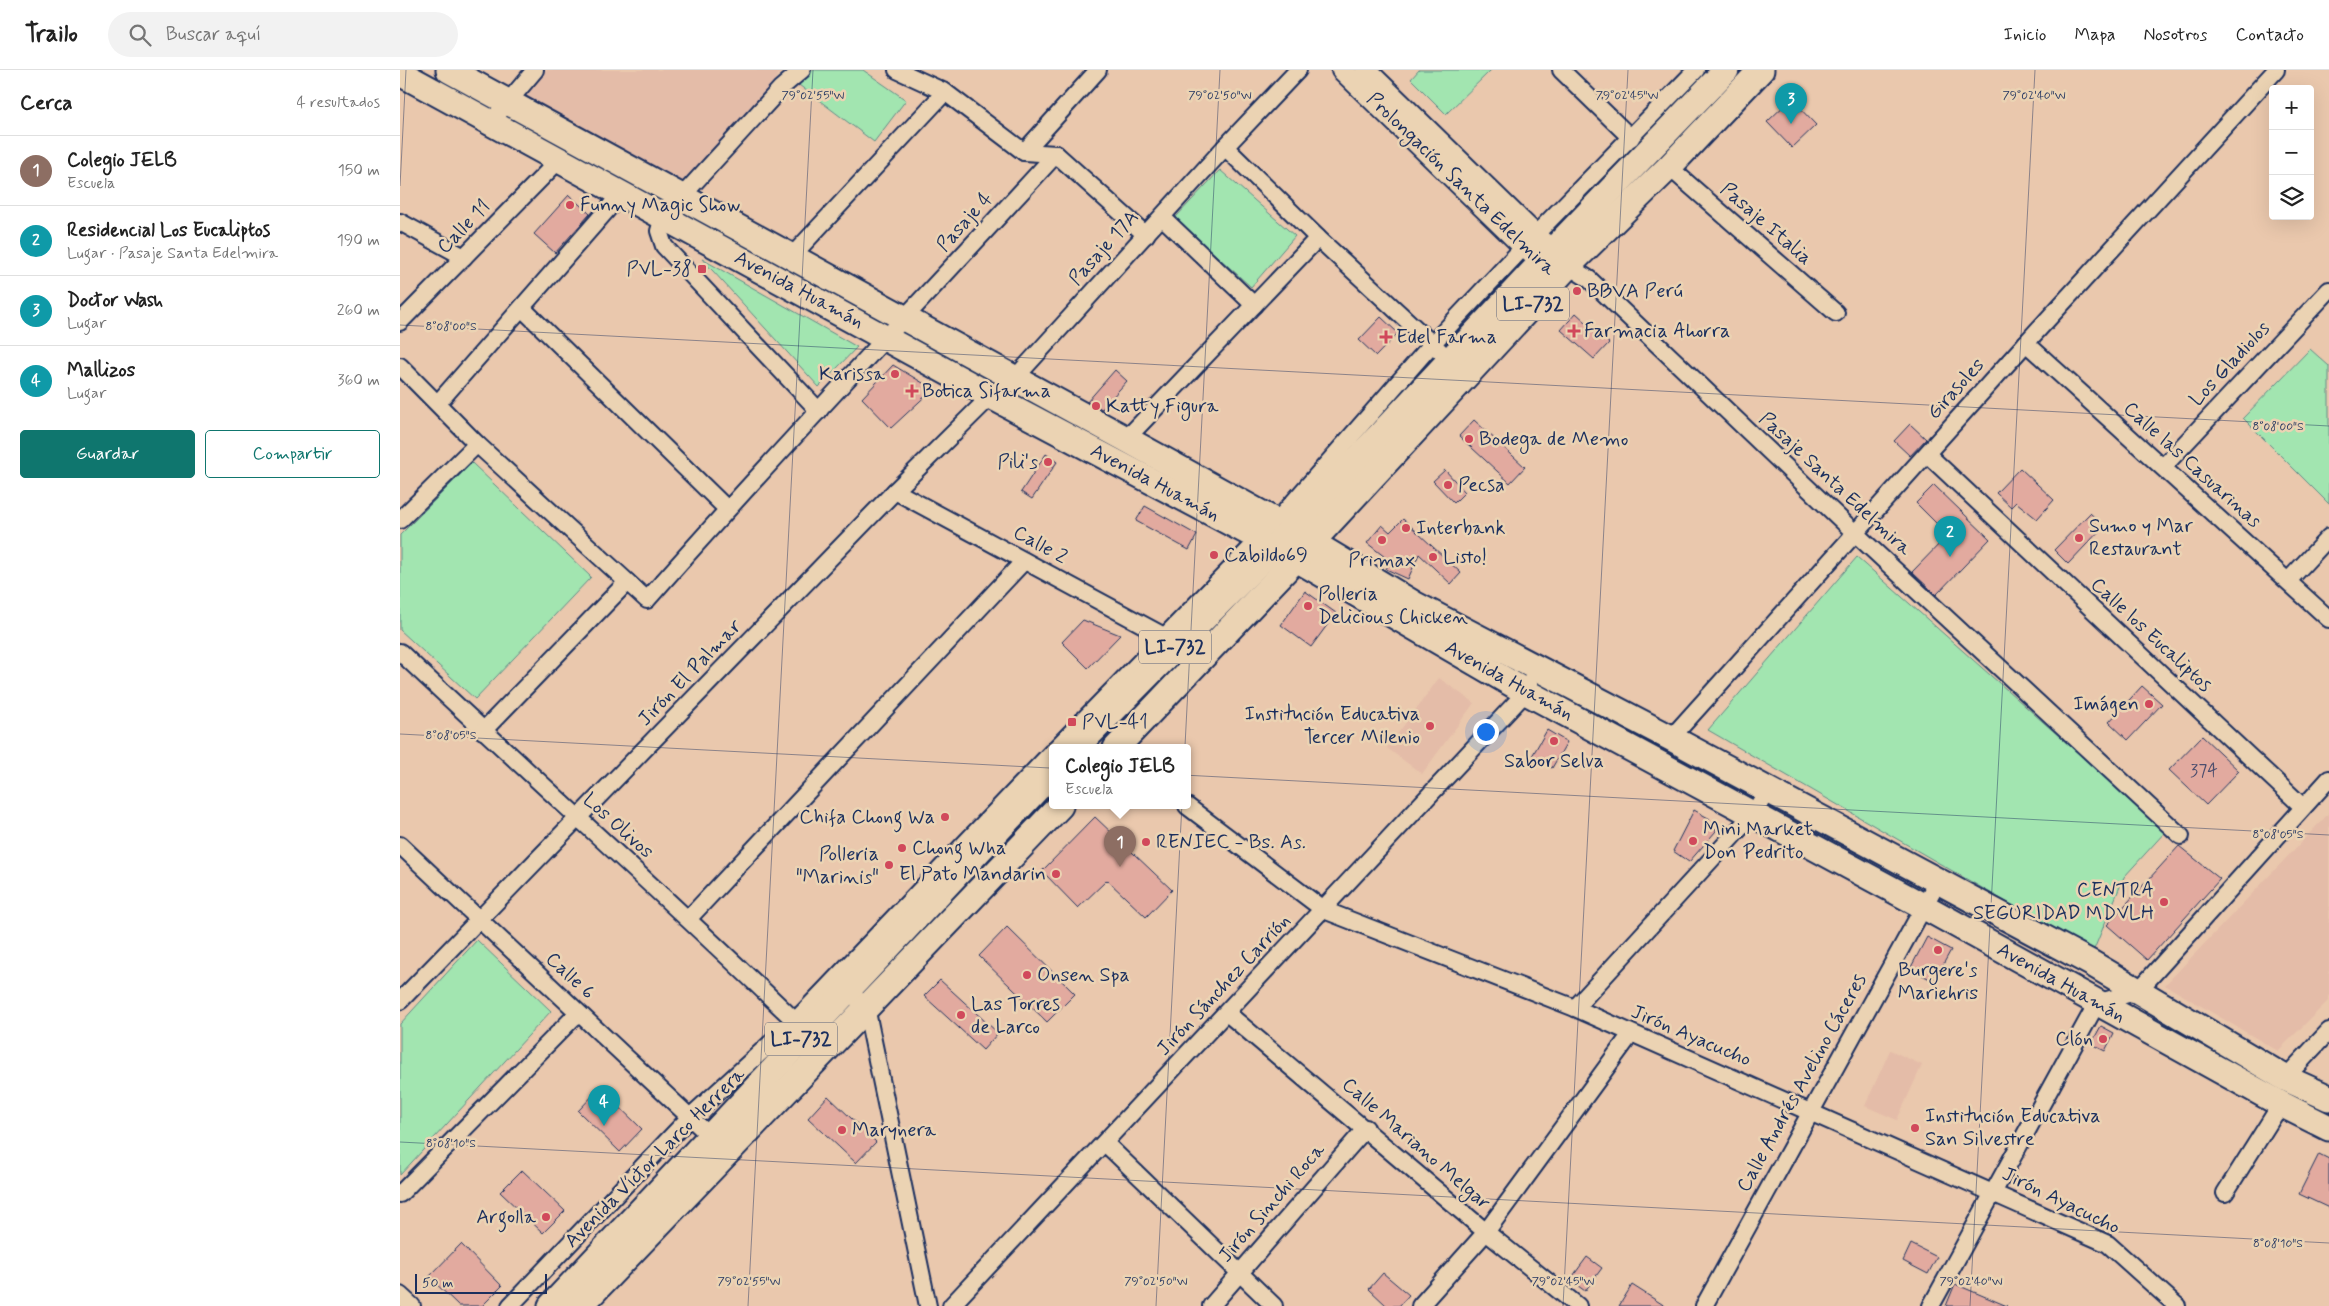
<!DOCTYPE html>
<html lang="es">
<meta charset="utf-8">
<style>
:root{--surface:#fff;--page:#f2f2f2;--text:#222;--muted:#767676;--line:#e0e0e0;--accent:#0f766e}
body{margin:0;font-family:Mynerve,sans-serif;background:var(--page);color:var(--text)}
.controls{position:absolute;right:15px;top:15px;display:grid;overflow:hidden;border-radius:5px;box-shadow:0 5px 20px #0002}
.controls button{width:45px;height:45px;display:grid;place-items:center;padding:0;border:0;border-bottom:1px solid var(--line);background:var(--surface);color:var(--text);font:25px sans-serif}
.scale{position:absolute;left:15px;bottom:12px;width:132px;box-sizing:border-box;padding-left:5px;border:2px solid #1b2f5e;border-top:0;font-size:14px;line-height:18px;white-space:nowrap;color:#1b2f5e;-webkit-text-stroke:4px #ebd3b3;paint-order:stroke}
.you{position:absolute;left:1085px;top:661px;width:18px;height:18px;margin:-12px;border:4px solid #fff;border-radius:50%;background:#1a73e8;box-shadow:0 0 0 8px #1a73e833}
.badge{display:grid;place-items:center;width:32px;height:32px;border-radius:50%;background:var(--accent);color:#fff;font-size:16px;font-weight:700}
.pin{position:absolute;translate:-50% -41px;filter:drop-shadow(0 1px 2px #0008)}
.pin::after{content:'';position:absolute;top:26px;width:18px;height:15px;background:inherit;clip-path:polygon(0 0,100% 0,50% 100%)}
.popup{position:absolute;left:649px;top:674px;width:142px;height:65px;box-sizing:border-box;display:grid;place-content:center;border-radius:5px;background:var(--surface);filter:drop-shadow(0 1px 4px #0005);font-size:16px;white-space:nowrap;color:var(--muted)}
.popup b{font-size:19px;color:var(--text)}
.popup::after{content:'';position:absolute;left:50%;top:100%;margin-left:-10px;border:10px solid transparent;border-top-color:var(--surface)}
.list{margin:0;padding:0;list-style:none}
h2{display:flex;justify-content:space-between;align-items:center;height:65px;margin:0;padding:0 20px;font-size:21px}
h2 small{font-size:16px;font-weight:400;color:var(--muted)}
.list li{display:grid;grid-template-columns:32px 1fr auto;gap:15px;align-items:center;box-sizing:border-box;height:70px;padding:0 20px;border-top:1px solid var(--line)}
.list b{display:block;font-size:19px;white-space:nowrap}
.list p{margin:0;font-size:16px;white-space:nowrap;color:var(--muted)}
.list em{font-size:16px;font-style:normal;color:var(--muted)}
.actions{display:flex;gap:10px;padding:15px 20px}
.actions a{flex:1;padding:11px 0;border:1px solid var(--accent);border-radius:5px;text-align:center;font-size:18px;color:var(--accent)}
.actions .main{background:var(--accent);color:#fff}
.icon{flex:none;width:28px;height:28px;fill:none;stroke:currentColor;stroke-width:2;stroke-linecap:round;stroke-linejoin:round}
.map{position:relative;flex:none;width:1929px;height:1236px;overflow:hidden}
header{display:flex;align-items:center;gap:30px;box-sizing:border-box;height:70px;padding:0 25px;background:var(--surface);border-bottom:1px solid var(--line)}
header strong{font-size:24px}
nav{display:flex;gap:28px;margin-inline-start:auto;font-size:18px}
.search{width:350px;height:45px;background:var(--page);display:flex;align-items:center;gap:12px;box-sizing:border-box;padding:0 18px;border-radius:28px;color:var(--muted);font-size:19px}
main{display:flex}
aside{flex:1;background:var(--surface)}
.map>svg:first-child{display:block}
.built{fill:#e4bca8}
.green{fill:#a2e5b0;stroke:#5e8a87}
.building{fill:#e2aa9f;stroke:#1b2f5e}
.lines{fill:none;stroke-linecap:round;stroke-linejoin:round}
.minor-casing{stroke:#1b2f5e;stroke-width:20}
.tertiary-casing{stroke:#1b2f5e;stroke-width:24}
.primary-casing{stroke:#1b2f5e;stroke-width:29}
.minor{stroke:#ebd3b3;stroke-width:16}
.tertiary{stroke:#ebd3b3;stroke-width:20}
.primary{stroke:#ebd3b3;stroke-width:25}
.ticks{fill:none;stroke:#1b2f5e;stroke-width:1;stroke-opacity:0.45}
.poi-dot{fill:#d1495b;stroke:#ebd3b3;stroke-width:2}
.labels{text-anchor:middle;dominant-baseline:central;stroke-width:5;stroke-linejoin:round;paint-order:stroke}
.number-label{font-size:18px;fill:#4d4e6e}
.shield{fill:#ebd3b3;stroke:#596078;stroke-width:1}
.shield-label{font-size:19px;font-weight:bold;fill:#1b2f5e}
.street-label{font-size:20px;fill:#1b2f5e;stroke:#ebd3b3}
.poi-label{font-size:20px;fill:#1b2f5e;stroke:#ebd3b3;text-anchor:start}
.ticks-label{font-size:12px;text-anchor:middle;fill:#1b2f5e;stroke:#ebd3b3;stroke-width:5;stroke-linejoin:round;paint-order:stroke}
</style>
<header>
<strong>Trailo</strong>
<div class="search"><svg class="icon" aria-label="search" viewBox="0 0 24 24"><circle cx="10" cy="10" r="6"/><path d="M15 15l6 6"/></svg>Buscar aquí</div>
<nav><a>Inicio</a><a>Mapa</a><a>Nosotros</a><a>Contacto</a></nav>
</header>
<main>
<aside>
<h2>Cerca<small>4 resultados</small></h2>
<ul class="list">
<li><span class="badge" style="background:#8d6e63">1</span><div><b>Colegio JELB</b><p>Escuela</p></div><em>150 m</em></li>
<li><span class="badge" style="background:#0f9aa8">2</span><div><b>Residencial Los Eucaliptos</b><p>Lugar · Pasaje Santa Edelmira</p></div><em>190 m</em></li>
<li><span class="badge" style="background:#0f9aa8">3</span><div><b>Doctor Wash</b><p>Lugar</p></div><em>260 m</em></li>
<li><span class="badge" style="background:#0f9aa8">4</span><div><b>Mallizos</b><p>Lugar</p></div><em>360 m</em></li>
</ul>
<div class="actions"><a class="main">Guardar</a><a>Compartir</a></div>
</aside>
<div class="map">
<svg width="1929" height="1236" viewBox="0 0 1929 1236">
<rect width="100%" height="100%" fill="#eac8ad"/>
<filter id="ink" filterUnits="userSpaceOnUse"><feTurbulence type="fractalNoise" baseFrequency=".02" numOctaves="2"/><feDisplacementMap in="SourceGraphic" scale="10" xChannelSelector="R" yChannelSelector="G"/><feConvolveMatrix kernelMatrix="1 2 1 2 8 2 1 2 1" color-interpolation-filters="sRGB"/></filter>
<g filter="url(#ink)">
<g class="built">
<path d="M142,0H382L339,56L282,115L119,28Z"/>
<path d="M1039,608L1074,633L1022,704L987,678Z"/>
<path d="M1929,743V930L1878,981L1765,915Z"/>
<path d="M1490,980L1522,995L1497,1050L1465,1036Z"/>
</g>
<g class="green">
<path d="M410,0H463L506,30L474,72L395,12Z"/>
<path d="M1019,0H1091L1046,44L1011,9Z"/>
<path d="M820,100L895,166L851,217L775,148Z"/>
<path d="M302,189L457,277L419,317Z"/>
<path d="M1910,279L1929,296V434L1843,348Z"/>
<path d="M72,393L191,507L75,629L0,560V465Z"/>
<path d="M1457,487L1766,761L1724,807L1693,882L1308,660Z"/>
<path d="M77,870L151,941L0,1105V954Z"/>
</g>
<g class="building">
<path d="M1391,29L1416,55L1392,78L1367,52Z"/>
<path d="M169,125L190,144L155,183L134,164Z"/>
<path d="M1176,243L1209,273L1194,289L1161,260Z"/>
<path d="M981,247L998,263L976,286L959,270Z"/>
<path d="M493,295L533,319L491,358L462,328Z"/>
<path d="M715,300L727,311L702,339L687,332Z"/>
<path d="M1074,350L1125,397L1110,413L1059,366Z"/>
<path d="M1510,354L1526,369L1510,386L1494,371Z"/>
<path d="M646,384L657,392L632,429L621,422Z"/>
<path d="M1620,398L1654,430L1637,449L1616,432L1611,437L1596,423Z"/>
<path d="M1045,400L1065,422L1054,433L1033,411Z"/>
<path d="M1534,415L1590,469L1536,525L1512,502L1548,465L1516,433Z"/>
<path d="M745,436L797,465L789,480L736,451Z"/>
<path d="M1690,443L1704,456L1668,494L1654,480Z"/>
<path d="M1003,449L1061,503L1051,514L1019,484L1008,509L986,499L990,491L967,473L982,455L990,462Z"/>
<path d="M905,521L936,543L911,577L881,555Z"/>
<path d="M683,550L720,565L688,598L662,572Z"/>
<path d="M1742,616L1762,634L1728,670L1709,652Z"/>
<path d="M1147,660L1167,672L1152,698L1132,686Z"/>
<path d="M1802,666L1839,701L1806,735L1769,700Z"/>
<path d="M1294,740L1310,749L1315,754L1316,761L1289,792L1273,781Z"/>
<path d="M695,747L772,820L746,847L707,810L678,838L642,801Z"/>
<path d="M1779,776L1820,809L1747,890L1707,855Z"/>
<path d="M607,857L675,924L647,952L579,886Z"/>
<path d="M1527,867L1551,880L1534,911L1510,899Z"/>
<path d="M540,910L598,963L583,980L524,926Z"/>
<path d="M1701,956L1714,963L1705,981L1691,974Z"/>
<path d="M200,1018L242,1059L220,1082L178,1041Z"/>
<path d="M428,1026L476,1072L456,1093L408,1048Z"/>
<path d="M1919,1084L1929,1089V1138L1899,1124Z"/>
<path d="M122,1100L165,1141L143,1163L100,1122Z"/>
<path d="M61,1174L102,1216L82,1236H59L29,1207Z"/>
<path d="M1511,1174L1537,1187L1528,1204L1503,1191Z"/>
<path d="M1187,1187L1202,1198L1185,1221L1170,1210Z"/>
<path d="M983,1203L1009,1225L999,1236H987L969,1219Z"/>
<path d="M1555,1214L1607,1236H1546Z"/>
<path d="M1232,1215L1265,1236H1219Z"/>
</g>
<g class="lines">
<defs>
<g id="minor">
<path d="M402,0L381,18L263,147L259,161L264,176L419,341"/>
<path d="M497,0L545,22L624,82L656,84L746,165"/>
<path d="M1161,0L1231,68"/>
<path d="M91,52L135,0"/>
<path d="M825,77L918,168L1041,282"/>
<path d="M624,82L698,0"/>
<path d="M1269,97L1436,243"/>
<path d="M762,147L854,235"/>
<path d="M0,152L64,187"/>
<path d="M391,187L545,22"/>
<path d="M1168,196L1189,209L1456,464L1781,766"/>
<path d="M123,239L327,439"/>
<path d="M0,252L158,91"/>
<path d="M1626,273L1929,549"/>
<path d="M0,296L77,374L247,530C380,378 520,233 656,84"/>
<path d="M38,333L221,124"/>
<path d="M726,369L918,168"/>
<path d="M1527,384L1903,737"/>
<path d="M1763,397L1929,220"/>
<path d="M495,421L764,566"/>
<path d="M0,450L77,374"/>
<path d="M1888,511L1929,467"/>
<path d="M0,582C131,706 266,826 395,951L403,956"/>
<path d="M83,661L227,512"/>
<path d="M1271,668L1626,273L1876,0"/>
<path d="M656,678L875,453L1032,274L1135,165L1296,0"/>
<path d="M787,736L924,840L1175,938L1708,1174L1777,1236"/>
<path d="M0,775L311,1067"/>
<path d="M289,848L624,491"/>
<path d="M447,920L466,937L528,1236"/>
<path d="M0,931L495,421L591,326L615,308L825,77L898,0"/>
<path d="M1175,938L1353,744L1368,720"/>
<path d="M827,943L1086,1162L1178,1236"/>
<path d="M1885,1008L1929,961"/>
<path d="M705,1073L874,1236"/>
<path d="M1825,1123L1881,1034"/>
<path d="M0,1124L178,943"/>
<path d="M0,1225L12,1236"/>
<path d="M110,1236L289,1048L395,951L652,682"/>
<path d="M551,1236L1126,622L1129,613"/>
<path d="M811,1236L966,1058"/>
<path d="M1020,1236L1086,1162L1231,964"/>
<path d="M1304,1236L1538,811"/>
<path d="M1531,1236L1697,933L1738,921L1929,709"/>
</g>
<g id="tertiary">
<path d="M942,0L1124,177L1152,201"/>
<path d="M966,0L1163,192"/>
</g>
<g id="primary">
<path d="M49,0L726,369L891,460L1014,534L1271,668L1691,893L1885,1008L1929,1028"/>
<path d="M0,3L591,326L874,476L1126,622L1523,836L1881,1034L1929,1058"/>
<path d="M676,678L891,460L1152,181L1326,0"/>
<path d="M716,678L895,490L1168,196L1269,97L1361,0"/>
<path d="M151,1236L652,703"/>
<path d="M180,1236L660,736"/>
</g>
</defs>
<use href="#minor" class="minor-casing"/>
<use href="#tertiary" class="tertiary-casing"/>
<use href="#primary" class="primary-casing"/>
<use href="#minor" class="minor"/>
<use href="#tertiary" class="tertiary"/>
<use href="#primary" class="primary"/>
</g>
</g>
<path class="ticks" d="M0,116L6,0M0,255L1929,356M0,664L1929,765M0,1072L1929,1173M348,1236L413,0M756,1236L820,0M1163,1236L1228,0M1570,1236L1635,0"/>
<g class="poi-dot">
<circle cx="170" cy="135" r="5"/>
<rect x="297" y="194" width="10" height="10" rx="2.5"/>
<circle cx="1177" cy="221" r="5"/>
<path d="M1171.5 253.5h5v5h5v5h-5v5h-5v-5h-5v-5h5z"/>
<path d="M983.5 259.5h5v5h5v5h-5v5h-5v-5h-5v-5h5z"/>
<circle cx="495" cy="304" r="5"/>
<path d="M509.5 313.5h5v5h5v5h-5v5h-5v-5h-5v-5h5z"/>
<circle cx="696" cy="336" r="5"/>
<circle cx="1069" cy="369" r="5"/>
<circle cx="648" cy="392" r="5"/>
<circle cx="1048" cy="415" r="5"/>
<circle cx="1006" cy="458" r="5"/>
<circle cx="1679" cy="468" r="5"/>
<circle cx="982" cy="470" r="5"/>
<circle cx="814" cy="485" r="5"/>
<circle cx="1033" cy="487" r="5"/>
<circle cx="908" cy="536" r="5"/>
<circle cx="1749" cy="634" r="5"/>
<rect x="667" y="647" width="10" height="10" rx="2.5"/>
<circle cx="1030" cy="656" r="5"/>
<circle cx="1154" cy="671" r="5"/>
<circle cx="545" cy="747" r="5"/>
<circle cx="1293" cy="771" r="5"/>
<circle cx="746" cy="772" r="5"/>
<circle cx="502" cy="778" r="5"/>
<circle cx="489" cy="795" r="5"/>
<circle cx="656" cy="804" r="5"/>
<circle cx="1764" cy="832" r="5"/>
<circle cx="1538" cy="880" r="5"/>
<circle cx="627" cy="905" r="5"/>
<circle cx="561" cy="945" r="5"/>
<circle cx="1703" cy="969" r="5"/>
<circle cx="1515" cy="1058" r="5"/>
<circle cx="442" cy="1060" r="5"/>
<circle cx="146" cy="1147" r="5"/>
</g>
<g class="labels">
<g class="number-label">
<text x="1804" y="701">374</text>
</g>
<g class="shield">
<rect x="1097" y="217.5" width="72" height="33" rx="4"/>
<rect x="739" y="560.5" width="72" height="33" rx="4"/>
<rect x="365" y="952.5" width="72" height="33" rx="4"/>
</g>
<g class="shield-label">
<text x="1133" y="234">LI-732</text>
<text x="775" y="577">LI-732</text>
<text x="401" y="969">LI-732</text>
</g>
<g class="street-label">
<text transform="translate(1061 114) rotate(44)">Prolongación Santa Edelmira</text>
<text transform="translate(565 152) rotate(-48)">Pasaje 4</text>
<text transform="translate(1366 154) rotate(41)">Pasaje Italia</text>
<text transform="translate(64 157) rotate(-46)">Calle 11</text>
<text transform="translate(704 178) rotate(-48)">Pasaje 17A</text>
<text transform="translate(399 220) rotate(28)">Avenida Huamán</text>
<text transform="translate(1830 294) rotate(-47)">Los Gladiolos</text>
<text transform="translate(1556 319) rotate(-48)">Girasoles</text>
<text transform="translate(1792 395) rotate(42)">Calle las Casuarinas</text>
<text transform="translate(755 413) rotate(28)">Avenida Huamán</text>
<text transform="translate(1435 414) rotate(43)">Pasaje Santa Edelmira</text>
<text transform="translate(640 475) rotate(29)">Calle 2</text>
<text transform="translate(1751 565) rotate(43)">Calle los Eucaliptos</text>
<text transform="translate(290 603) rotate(-46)">Jirón El Palmar</text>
<text transform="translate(1109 611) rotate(29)">Avenida Huamán</text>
<text transform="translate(218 756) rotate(42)">Los Olivos</text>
<text transform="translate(170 906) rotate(43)">Calle 6</text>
<text transform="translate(1661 913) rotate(29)">Avenida Huamán</text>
<text transform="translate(824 915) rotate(-47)">Jirón Sánchez Carrión</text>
<text transform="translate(1291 966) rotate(23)">Jirón Ayacucho</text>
<text transform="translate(1402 1013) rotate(-61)">Calle Andrés Avelino Cáceres</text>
<text transform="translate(1016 1074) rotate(41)">Calle Mariano Melgar</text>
<text transform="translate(255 1088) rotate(-45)">Avenida Víctor Larco Herrera</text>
<text transform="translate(1661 1131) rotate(26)">Jirón Ayacucho</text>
<text transform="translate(872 1133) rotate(-49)">Jirón Sinchi Roca</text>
</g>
<g class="poi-label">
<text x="180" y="135">Funny Magic Show</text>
<text x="292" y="199" text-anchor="end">PVL-38</text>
<text x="1187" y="221">BBVA Perú</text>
<text x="1184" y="261">Farmacia Ahorra</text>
<text x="996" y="267">Edel Farma</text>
<text x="485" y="304" text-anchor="end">Karissa</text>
<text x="522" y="321">Botica Sifarma</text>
<text x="706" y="336">Katty Figura</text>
<text x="1079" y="369">Bodega de Memo</text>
<text x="638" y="392" text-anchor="end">Pili's</text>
<text x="1058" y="415">Pecsa</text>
<text x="1689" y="456">Sumo y Mar<tspan x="1689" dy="23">Restaurant</tspan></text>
<text x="1016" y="458">Interbank</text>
<text x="824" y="485">Cabildo69</text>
<text x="1043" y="487">Listo!</text>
<text x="982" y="490" text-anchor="middle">Primax</text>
<text x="918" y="524">Polleria<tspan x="918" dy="23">Delicious Chicken</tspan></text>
<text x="1739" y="634" text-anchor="end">Imágen</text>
<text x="1020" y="644" text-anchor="end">Institución Educativa<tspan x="1020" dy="23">Tercer Milenio</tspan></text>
<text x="682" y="652">PVL-41</text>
<text x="1154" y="691" text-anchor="middle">Sabor Selva</text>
<text x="535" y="747" text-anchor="end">Chifa Chong Wa</text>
<text x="1303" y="759">Mini Market<tspan x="1303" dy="23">Don Pedrito</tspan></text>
<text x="756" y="772">RENIEC - Bs. As.</text>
<text x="512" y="778">Chong Wha</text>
<text x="479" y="784" text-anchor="end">Polleria<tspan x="479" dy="23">"Marinis"</tspan></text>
<text x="646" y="804" text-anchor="end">El Pato Mandarin</text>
<text x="1754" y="820" text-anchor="end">CENTRA<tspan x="1754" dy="23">SEGURIDAD MDVLH</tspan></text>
<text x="1538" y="900" text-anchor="middle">Burgere's<tspan x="1538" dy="23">Mariehris</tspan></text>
<text x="637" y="905">Onsen Spa</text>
<text x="571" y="934">Las Torres<tspan x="571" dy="23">de Larco</tspan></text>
<text x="1693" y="969" text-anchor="end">Clón</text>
<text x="1525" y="1046">Institución Educativa<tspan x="1525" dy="23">San Silvestre</tspan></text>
<text x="452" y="1060">Marynera</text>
<text x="136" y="1147" text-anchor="end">Argolla</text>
</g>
</g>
<g class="ticks-label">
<text x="413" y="29">79°02'55"W</text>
<text x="820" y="29">79°02'50"W</text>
<text x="1227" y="29">79°02'45"W</text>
<text x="1634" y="29">79°02'40"W</text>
<text x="51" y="260">8°08'00"S</text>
<text x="1878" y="360">8°08'00"S</text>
<text x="51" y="669">8°08'05"S</text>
<text x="1878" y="768">8°08'05"S</text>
<text x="51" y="1077">8°08'10"S</text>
<text x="1878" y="1177">8°08'10"S</text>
<text x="349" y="1215">79°02'55"W</text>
<text x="756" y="1215">79°02'50"W</text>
<text x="1163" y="1215">79°02'45"W</text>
<text x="1571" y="1215">79°02'40"W</text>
</g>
</svg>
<div class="controls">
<button>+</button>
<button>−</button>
<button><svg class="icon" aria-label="layers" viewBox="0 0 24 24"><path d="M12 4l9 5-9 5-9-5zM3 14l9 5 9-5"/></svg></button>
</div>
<div class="scale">50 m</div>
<div class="you"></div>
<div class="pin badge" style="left:720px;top:797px;background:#8d6e63">1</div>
<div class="popup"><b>Colegio JELB</b>Escuela</div>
<div class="pin badge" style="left:1550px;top:487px;background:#0f9aa8">2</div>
<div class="pin badge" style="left:1391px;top:54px;background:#0f9aa8">3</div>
<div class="pin badge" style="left:204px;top:1056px;background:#0f9aa8">4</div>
</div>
</main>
